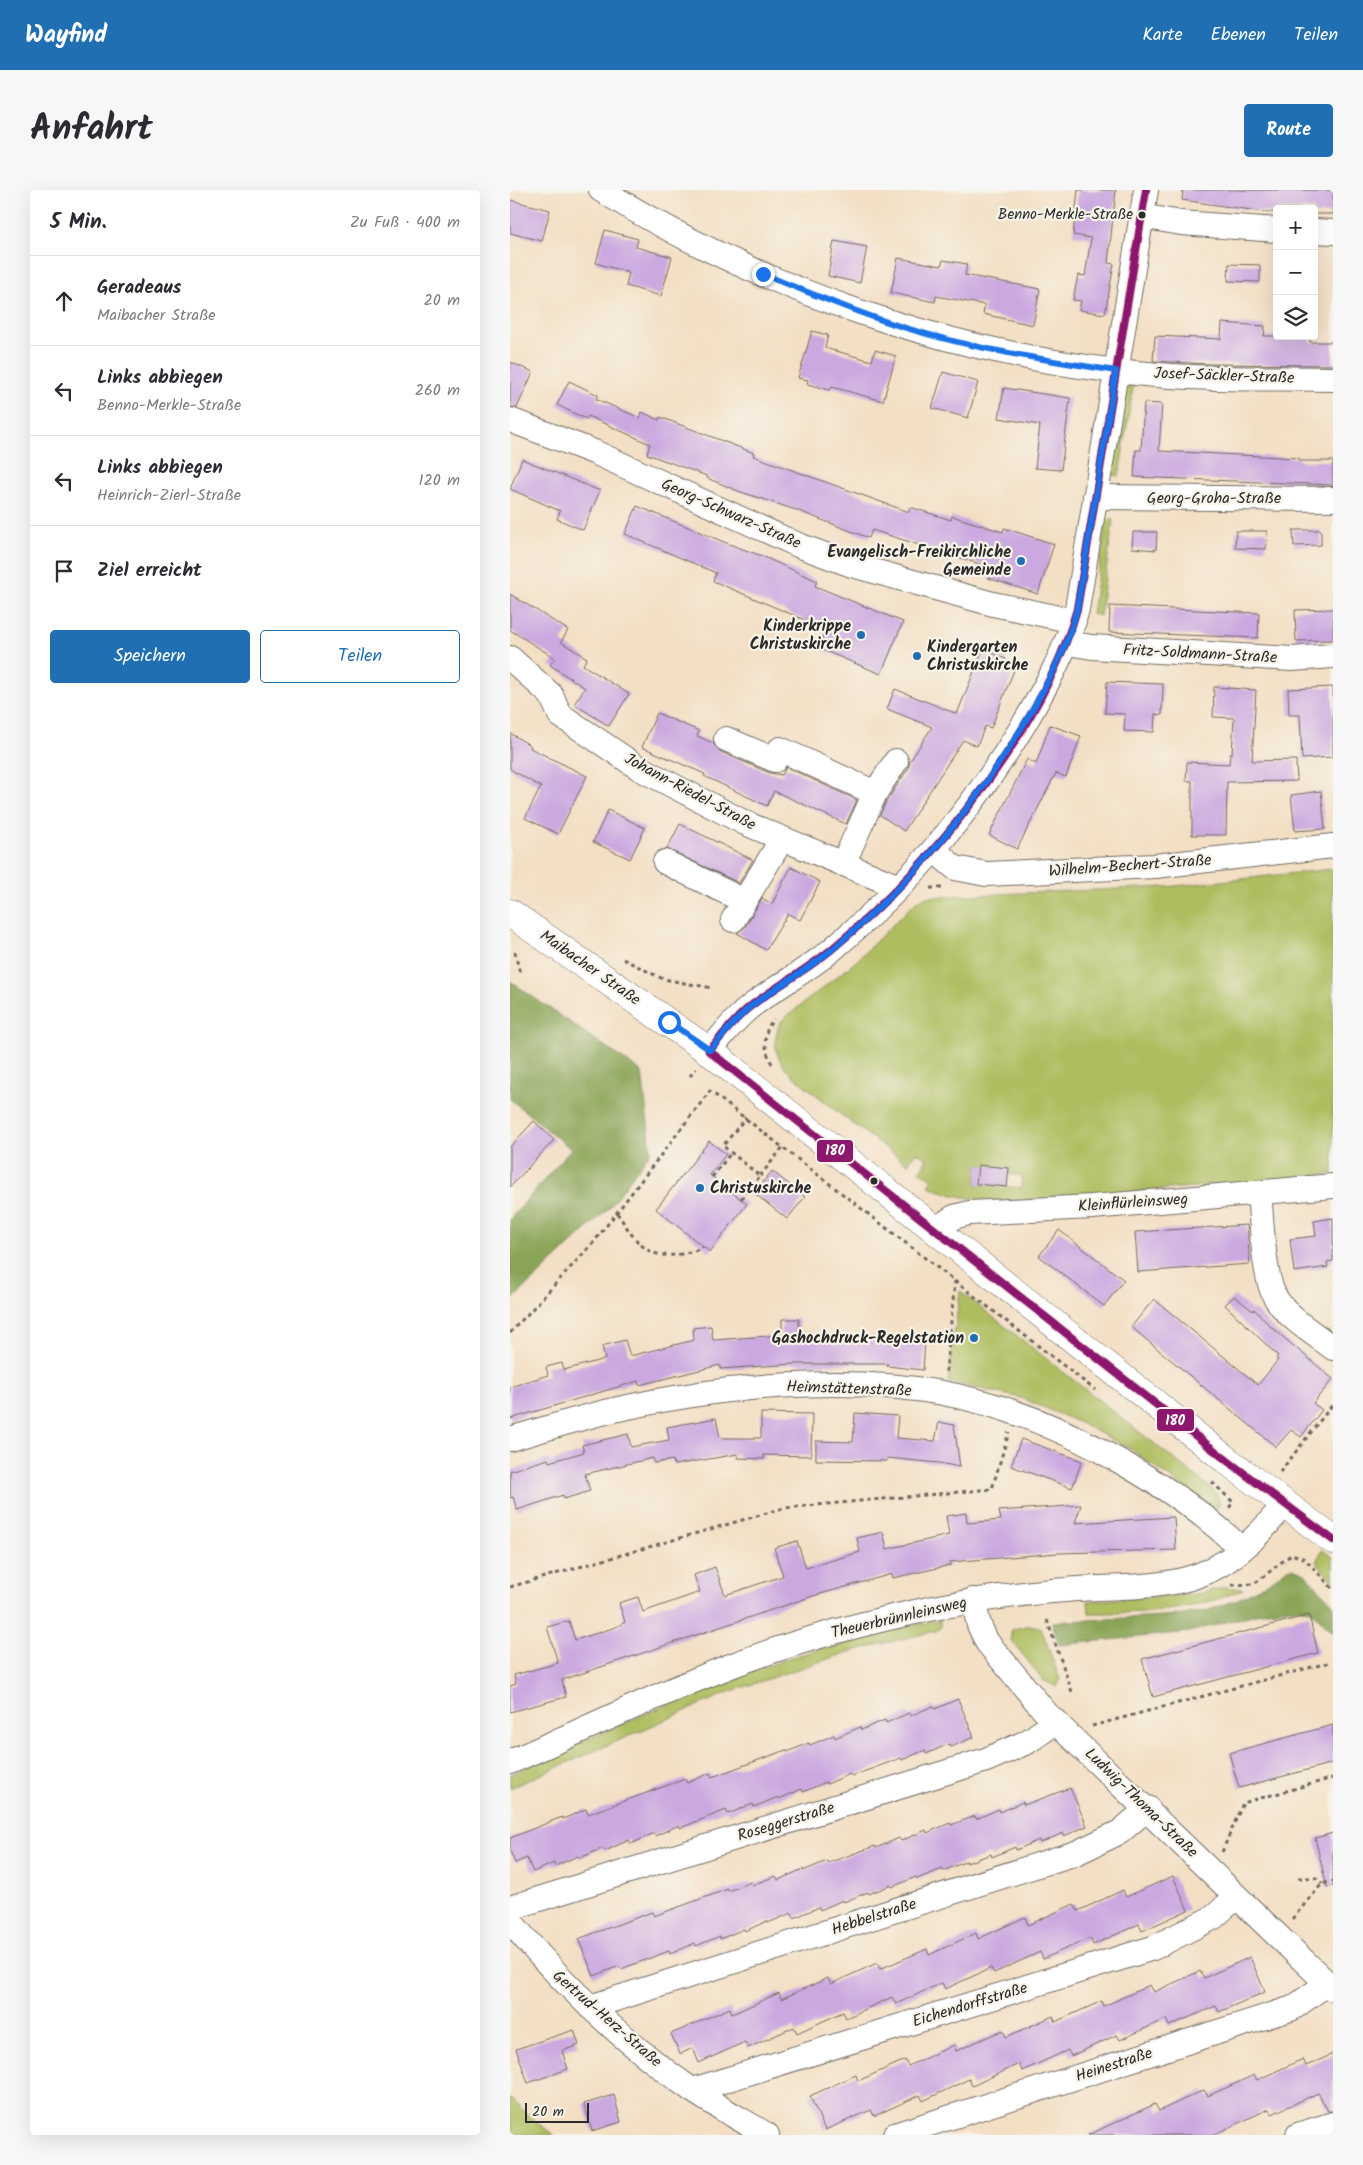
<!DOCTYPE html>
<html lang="de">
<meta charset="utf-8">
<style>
:root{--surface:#fff;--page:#f7f7f7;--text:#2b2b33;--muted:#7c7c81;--line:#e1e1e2;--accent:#1f6fb2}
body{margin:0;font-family:Kalam,sans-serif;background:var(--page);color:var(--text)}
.controls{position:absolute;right:15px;top:15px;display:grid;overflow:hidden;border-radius:5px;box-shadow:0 5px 20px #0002}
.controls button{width:45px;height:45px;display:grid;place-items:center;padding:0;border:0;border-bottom:1px solid var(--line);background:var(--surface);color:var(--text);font:25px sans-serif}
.scale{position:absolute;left:15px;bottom:12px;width:64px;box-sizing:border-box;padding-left:5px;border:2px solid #2b2b2b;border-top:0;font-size:14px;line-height:18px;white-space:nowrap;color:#2b2b2b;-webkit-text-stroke:4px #f7f3e8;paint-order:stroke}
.stop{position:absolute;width:15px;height:15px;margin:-11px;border:4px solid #1a73e8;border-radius:50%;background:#fff}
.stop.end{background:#1a73e8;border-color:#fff;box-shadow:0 1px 5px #0008}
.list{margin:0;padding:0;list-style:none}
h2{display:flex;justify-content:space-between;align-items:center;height:65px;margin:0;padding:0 20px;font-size:21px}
h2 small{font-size:16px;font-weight:400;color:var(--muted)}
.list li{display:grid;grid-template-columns:32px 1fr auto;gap:15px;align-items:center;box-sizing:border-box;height:90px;padding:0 20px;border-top:1px solid var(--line)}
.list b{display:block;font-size:19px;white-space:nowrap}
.list p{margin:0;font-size:16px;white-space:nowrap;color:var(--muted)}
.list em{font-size:16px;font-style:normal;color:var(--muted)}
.actions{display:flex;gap:10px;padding:15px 20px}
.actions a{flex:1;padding:11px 0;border:1px solid var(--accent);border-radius:5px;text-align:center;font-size:18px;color:var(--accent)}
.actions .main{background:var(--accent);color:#fff}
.icon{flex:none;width:28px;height:28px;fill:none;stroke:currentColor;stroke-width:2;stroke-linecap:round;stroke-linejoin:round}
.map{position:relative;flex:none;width:823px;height:1945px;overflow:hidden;border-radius:5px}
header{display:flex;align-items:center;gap:30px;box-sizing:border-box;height:70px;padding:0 25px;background:var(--accent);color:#fff}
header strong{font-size:24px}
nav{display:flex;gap:28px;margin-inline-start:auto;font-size:18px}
.intro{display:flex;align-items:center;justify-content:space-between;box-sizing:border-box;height:120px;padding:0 30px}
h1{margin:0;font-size:35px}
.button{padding:12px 22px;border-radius:5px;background:var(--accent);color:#fff;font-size:18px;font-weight:700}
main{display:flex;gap:30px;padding:0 30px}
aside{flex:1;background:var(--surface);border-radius:5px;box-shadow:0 5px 20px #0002}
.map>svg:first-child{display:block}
.green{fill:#aebd5f;stroke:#6c7445;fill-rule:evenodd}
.forest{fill:#8aa456;stroke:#5a6840}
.building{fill:#cba8e0}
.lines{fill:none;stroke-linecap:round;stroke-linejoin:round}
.minor-casing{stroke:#716a61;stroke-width:26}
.major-casing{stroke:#716a61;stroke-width:29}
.path{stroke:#716a61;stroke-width:3;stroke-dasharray:4 4;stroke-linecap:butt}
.minor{stroke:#fff;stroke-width:24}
.major{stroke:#fff;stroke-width:28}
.bus-1-casing{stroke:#f7f3e8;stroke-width:11}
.bus-1{stroke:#8c186e;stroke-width:8}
.route{stroke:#1a73e8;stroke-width:6}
.bus-dot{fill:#2b2b2b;stroke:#f7f3e8;stroke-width:2}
.poi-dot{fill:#1f6fb2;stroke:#f7f3e8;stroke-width:2}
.labels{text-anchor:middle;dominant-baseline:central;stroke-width:4.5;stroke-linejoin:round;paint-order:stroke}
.bus-label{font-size:15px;fill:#2b2b2b;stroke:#f7f3e8;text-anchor:end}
.street-label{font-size:16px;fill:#2b2b2b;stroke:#f7f3e8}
.poi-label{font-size:16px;font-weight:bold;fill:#2b2b2b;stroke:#f7f3e8;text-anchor:end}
.line-badge{stroke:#f7f3e8;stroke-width:2}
.badge-label{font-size:14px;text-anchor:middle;font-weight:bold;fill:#fff}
</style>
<header>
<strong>Wayfind</strong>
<nav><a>Karte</a><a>Ebenen</a><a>Teilen</a></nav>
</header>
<div class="intro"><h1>Anfahrt</h1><a class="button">Route</a></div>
<main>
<aside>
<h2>5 Min.<small>Zu Fuß · 400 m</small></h2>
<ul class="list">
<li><svg class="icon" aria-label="ahead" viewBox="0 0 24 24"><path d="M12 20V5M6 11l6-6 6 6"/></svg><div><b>Geradeaus</b><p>Maibacher Straße</p></div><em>20 m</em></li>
<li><svg class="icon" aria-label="left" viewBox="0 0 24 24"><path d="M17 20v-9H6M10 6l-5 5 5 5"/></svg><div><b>Links abbiegen</b><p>Benno-Merkle-Straße</p></div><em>260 m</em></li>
<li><svg class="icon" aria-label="left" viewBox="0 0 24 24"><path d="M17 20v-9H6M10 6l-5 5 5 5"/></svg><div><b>Links abbiegen</b><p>Heinrich-Zierl-Straße</p></div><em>120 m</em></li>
<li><svg class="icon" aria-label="arrive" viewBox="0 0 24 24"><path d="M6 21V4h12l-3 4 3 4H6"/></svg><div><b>Ziel erreicht</b></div></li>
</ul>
<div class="actions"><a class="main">Speichern</a><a>Teilen</a></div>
</aside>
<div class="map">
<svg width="823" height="1945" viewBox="0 0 823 1945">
<rect width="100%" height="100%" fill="#f7f3e8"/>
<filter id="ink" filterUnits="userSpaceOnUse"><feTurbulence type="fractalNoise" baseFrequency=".02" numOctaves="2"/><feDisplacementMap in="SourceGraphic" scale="10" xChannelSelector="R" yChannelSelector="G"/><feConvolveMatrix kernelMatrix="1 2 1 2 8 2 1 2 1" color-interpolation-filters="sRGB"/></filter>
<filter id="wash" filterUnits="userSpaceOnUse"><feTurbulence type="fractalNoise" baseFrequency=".0096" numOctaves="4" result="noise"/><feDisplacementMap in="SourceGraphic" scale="20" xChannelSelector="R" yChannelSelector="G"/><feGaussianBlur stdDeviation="1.12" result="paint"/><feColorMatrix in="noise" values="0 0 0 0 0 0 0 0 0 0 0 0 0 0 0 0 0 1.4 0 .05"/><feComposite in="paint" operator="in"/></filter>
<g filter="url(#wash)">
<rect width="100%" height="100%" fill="#f3dfc4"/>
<g class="green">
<path d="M624,191L609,286L603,285L616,195L617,192Z"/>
<path d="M596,329L603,330L590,426L582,424Z"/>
<path d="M823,679V984C756,990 689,997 622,1002C565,1007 470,1022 419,996L423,989L410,982L417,969L406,962L398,974C366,951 334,928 304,903C291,892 276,883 269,868C263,855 265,843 271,831L344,773L406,712L415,707L656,697ZM468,975L499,978V984L512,986L511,998L466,994Z"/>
<path d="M450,1101L706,1302L710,1314L706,1319L702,1318L619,1258L568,1232L511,1208L438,1192Z"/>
<path d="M812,1360L823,1367V1392L806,1372Z"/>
<path d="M715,1397L733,1399C681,1423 634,1423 579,1423L578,1411L687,1404Z"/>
<path d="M430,1430L431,1437L426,1441L342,1461L219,1502L0,1598V1585C139,1521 278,1456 430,1430Z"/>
<path d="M520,1435L529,1437L533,1443L550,1490L547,1497L534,1491L501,1450V1440Z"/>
<path d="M0,1907L22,1929L44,1945H0Z"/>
</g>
<g class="forest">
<path d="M0,791L132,882L141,961L100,1017L0,1112V1029L61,959L0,909Z"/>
<path d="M782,1378L793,1382L823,1414V1444L801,1420L783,1418L757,1421L679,1442L549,1455L542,1432L670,1425L696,1421L724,1411L760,1392L776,1379Z"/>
</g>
<g id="blocks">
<g class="building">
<path d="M568,0H606L598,73L604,74L595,124L569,120L571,111L563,110L568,85L575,86L581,48L563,45Z"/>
<path d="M673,0H823V24H804V19H767V22H755L672,10Z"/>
<path d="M0,10L40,20L32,51L0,43Z"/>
<path d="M95,40L128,49L126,57L162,67L151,106L116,96L119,83L86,73Z"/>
<path d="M324,51L357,57L350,93L318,86Z"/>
<path d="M388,68L431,76L433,70L457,74L455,85L530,99L523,135L473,124L475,115L426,106L425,112L381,103Z"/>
<path d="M719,74L750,75V92L718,91Z"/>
<path d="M712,133L755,136L754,146H800V152H823V175L700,174L643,171L645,146L711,149Z"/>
<path d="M302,141L318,145L315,158L362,171L365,160L386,166L373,211L322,197L320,200L297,194L298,190L288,188Z"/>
<path d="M0,172L23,182L7,218L0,217Z"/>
<path d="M433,182L468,192L458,228L422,218Z"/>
<path d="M59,191L88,205L86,209L130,228L132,222L149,230L150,227L244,263L243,266L399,322L400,317L441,330L442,326L493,342L494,338L544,354L528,404L478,388L482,378L362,340L359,348L286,320L228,301L197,288V286L137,264L140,254L78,226L76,229L47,215Z"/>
<path d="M494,198L560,208L551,280L525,278L530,235L489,228Z"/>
<path d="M634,213L652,214L649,261L789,268V271H823V295L624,287L626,260H631Z"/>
<path d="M12,269L90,301L73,340L47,329L50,321L0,299Z"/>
<path d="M127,316L219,354L252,366L307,391L305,396L393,432L371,484L308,458L316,439L203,391L206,383L115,344Z"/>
<path d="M783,340H811V355L784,356Z"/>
<path d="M726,341H757L756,359L725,358Z"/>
<path d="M623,342H647L646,360L622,358Z"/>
<path d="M0,404L58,440L51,452L77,468L73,475L119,504L99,536L64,514L75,498L40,475L45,468L0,440Z"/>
<path d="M600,416L749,423L748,448L599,442Z"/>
<path d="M823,419V450L786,451L785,420Z"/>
<path d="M473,459L496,469L493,476L504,480L481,538L475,536L467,556L453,550L394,641L370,625L377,610L398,579L400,571L422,537L377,519L385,499L447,524Z"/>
<path d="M597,492L653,494L652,525L645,524L644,542L614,541L615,524L595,523Z"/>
<path d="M704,497L746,500L742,571L786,570L787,591L717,592L716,645H682V591H676L677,572L719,574L720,564H722L724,528L703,527Z"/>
<path d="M823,497V567L792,569L790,525H779L778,499Z"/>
<path d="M147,523L189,541L187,546L203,553L211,562L260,583L272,585L276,577L347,610L336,634L264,601L257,616L194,586L195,584L132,557Z"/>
<path d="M540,535L571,546L556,587L546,583L507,659L479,645L517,569L526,574Z"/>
<path d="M0,543L21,556L20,558L77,586L48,644L15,628L31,597L0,579Z"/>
<path d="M811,601L815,639L785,641L781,605Z"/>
<path d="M98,620L135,638L120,669L83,652Z"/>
<path d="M170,634L243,670L229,693L157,659Z"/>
<path d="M281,677L310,692L290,730L278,724L256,760L227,743L235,737L252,708L262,714Z"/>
<path d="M24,931L44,950L0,997V957Z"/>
<path d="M199,951L216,964L200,985L237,1014L200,1062L146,1019Z"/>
<path d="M468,975L499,978L497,997L466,994Z"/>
<path d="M262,981L295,1007L277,1029L244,1003Z"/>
<path d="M823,1028V1071L817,1072L818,1077L784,1082L780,1049L806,1046L804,1031Z"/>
<path d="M737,1035L740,1074L628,1082L625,1042Z"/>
<path d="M549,1040L614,1090L594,1116L529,1066Z"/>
<path d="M724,1106L743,1121L744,1119L760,1136L823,1189L803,1213L812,1220L791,1247L781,1240L766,1257L621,1137L644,1109L748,1195L768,1170L766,1168L768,1166L715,1115Z"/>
<path d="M272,1129H289V1145L360,1146L415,1151L413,1180L377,1176L378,1174H284L210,1179V1175L129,1195L128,1191L0,1229V1197L38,1185L36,1177L52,1173L54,1180L95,1169L92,1156L115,1150L120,1166L184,1150L183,1138L201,1136L203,1150L272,1145Z"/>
<path d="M251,1223L302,1224L301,1266L254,1265V1269L228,1268V1264L164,1275L163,1270L144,1273L143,1268L75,1284L80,1301L54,1309L53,1305L7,1320L3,1307L0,1308V1281L38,1269L39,1272L74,1262L72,1255L118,1244L121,1257L159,1250L157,1237L206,1228L210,1248H251Z"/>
<path d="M345,1223L388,1226L386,1248L425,1251L429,1232L444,1235L450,1277L429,1273L377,1268V1271L306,1270V1251L343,1252Z"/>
<path d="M511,1249L572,1271L562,1298L501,1276Z"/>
<path d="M571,1315L565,1333L664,1327L666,1360L548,1363L440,1372L441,1375L383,1388L382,1384L303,1406L52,1490L56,1507L0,1522V1496L6,1494L4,1485L48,1473L37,1437L59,1431L65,1450L106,1437L115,1432L109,1413L128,1407L133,1422L190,1402L184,1385L205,1377L215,1405L273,1386L264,1358L287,1351L296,1378L350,1362L347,1348L373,1342L377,1359L439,1345L436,1326L456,1323L457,1333L491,1330L489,1321Z"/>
<path d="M799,1425L808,1463L643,1507L632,1469Z"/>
<path d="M448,1509L464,1547L441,1557L439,1554L416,1564L415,1560L392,1570L391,1568L342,1586L340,1584L317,1594L316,1592L293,1602L292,1599L269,1609L268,1607L244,1617L243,1614L218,1624L216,1620L170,1638L169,1635L145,1646L144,1643L121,1654L119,1650L95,1661L93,1658L70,1668L68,1666L45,1676L44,1673L23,1682L17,1668L5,1673L0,1661V1648L52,1627L53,1629L76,1619L78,1624L175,1589L177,1593L200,1583L202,1587L276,1560L277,1562L299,1553L300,1555L324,1545L325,1548L350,1537L351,1540L375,1530L376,1533L399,1523L400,1526L423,1516L425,1519Z"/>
<path d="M823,1535V1573L729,1598L719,1563Z"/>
<path d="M560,1598L577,1636L554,1646L553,1643L530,1653L529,1650L506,1660L505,1657L482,1667L481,1664L457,1673V1671L433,1681L432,1679L407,1689L406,1687L382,1697L381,1695L359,1704L358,1702L334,1712L333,1710L310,1720L309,1717L284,1728L282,1723L258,1733L257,1731L235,1741L234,1739L210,1749V1746L186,1756L185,1753L160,1764L159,1761L111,1779L109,1776L84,1786L68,1749L142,1722L144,1726L218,1699V1701L241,1692L242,1695L266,1686L268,1690L293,1679V1681L317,1671L318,1673L365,1656L366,1658L389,1648L391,1651L416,1640L417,1643L440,1633L441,1635L465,1626L466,1629L489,1619L490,1622L513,1612L514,1615Z"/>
<path d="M823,1643V1696L817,1697L805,1648Z"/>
<path d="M663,1686L678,1720L632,1741L629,1734L583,1755L580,1748L533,1769L530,1762L484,1783L481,1778L435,1799L432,1793L386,1814L382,1807L336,1828L333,1822L287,1843L284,1837L238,1858L235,1852L189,1873L183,1858L170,1864L161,1844L220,1818L222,1824L269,1803L271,1809L318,1788L321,1794L367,1773L370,1779L417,1759L419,1765L466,1743L468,1749L515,1727L518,1735L564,1714L568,1721L613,1700L616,1707Z"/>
<path d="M740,1767L755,1802L709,1822L706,1816L659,1836L656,1829L610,1850L607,1845L561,1866L558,1860L512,1881L509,1874L462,1896L459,1889L413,1911L410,1905L364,1926L361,1920L315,1940L300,1906L346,1885L348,1891L395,1870L398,1876L444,1855L446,1861L493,1840L496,1847L543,1826L545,1832L592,1811L594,1816L640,1795L644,1802L690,1781L694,1788Z"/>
<path d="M64,1840L69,1855L52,1861L58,1879L18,1893L6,1859Z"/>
<path d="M823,1864V1921H818L808,1903L762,1924L759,1919L703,1945H578L645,1914L649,1921L694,1900L698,1906L744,1885L747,1890L793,1869L796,1876Z"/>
<path d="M104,1905L111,1932L82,1941L74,1914Z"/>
</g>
</g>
</g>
<g filter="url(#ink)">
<use href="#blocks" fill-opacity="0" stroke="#716a61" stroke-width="1"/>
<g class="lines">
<defs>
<g id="minor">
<path d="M91,0C252,99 438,164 626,183C691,190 758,188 823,189"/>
<path d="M631,26L671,33L767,40"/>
<path d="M804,41L823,42"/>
<path d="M0,230L84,262L288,355L342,375L483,414L564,431"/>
<path d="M585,307L823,309"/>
<path d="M557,453L582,457L782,469L823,466"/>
<path d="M0,468L41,505L50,525L129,578L235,633L389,697"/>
<path d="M216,549L265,570L270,559L365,603"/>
<path d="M424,660L445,678L476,684L645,676L823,656"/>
<path d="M155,672L234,711"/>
<path d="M333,674L365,603L386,571"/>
<path d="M223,730L272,649"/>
<path d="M199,861C213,845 227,826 244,814C270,794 300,779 325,757C404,690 464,618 517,529C537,494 557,459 567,419L636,0"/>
<path d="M749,1004C752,1030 753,1091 767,1110C780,1130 805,1144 823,1158"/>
<path d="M426,1039L444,1027L459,1023L582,1017L823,996"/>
<path d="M0,1249C38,1238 75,1226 113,1218C212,1196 333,1185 433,1203C496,1215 556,1240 611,1272C655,1297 696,1324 731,1359"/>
<path d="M463,1410L469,1435L477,1452L537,1524L823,1799"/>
<path d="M0,1572C74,1540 147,1504 223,1475C286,1451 352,1433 419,1419C465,1410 510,1403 556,1400C597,1396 650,1400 689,1385C724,1372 752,1343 774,1314"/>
<path d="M0,1718L476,1570L517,1552L546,1532"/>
<path d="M0,1731C53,1795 113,1852 182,1900C206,1916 232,1930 257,1945"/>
<path d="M80,1817L566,1663L610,1642L638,1618"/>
<path d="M183,1900L643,1758L704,1727L726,1707"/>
<path d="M385,1945L783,1818L818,1793"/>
<path d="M788,1945L823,1934"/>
</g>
<path id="major" d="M0,723L199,861L719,1272L823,1350"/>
</defs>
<use href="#minor" class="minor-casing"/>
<use href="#major" class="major-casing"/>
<g class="path">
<path d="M420,698H434"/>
<path d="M5,762L10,784"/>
<path d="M113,769L153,789L202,798"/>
<path d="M262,874C254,860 252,841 264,829"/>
<path d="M180,886L186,879"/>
<path d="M250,986L273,957"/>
<path d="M202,987L221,963"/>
<path d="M231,1009L250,986L213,956L236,927"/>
<path d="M107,1023C125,1049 135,1071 171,1064C179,1062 187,1062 192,1056"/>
<path d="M0,1143L84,1052L200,901L585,1200"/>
<path d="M436,1182L445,1091"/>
<path d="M770,1282L823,1214"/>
<path d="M702,1292L723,1312L719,1318"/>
<path d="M722,1395L744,1394L782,1364L795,1369L823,1399"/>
<path d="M0,1397L274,1318L482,1299L499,1242"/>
<path d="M537,1430L562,1502"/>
<path d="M582,1536L821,1472"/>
<path d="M712,1662L733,1613L823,1588"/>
<path d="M788,1688H806L812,1694"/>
<path d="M782,1729L812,1694L823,1691"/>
</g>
<use href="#minor" class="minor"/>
<use href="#major" class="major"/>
<defs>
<g id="bus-1">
<path d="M199,861C211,847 223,831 237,819C264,797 296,781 323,758C420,677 532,542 567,419L636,0"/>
<path d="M199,861L719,1272L823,1350"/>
</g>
</defs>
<use href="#bus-1" class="bus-1-casing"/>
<use href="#bus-1" class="bus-1"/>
</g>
</g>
<g class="lines" filter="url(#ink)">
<path class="route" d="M159,832L200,860C214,845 227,826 244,814C270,794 300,779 325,757C404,690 464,618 517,529C537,494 557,459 567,419L606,181C535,170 464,159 396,138C347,123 300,103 253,84"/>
</g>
<g class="bus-dot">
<circle cx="632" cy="25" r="4.5"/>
<circle cx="364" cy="991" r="4.5"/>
</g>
<g class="poi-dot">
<circle cx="511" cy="371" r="5"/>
<circle cx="351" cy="445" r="5"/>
<circle cx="407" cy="466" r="5"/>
<circle cx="190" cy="998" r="5"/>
<circle cx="464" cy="1148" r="5"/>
</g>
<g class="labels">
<g class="bus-label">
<text x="623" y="25">Benno-Merkle-Straße</text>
</g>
<g class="street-label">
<text transform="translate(714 186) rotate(2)">Josef-Säckler-Straße</text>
<text x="704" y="308">Georg-Groha-Straße</text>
<text transform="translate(221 324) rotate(24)">Georg-Schwarz-Straße</text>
<text transform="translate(690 464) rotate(3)">Fritz-Soldmann-Straße</text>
<text transform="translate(180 602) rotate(28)">Johann-Riedel-Straße</text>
<text transform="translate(620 676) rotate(-4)">Wilhelm-Bechert-Straße</text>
<text transform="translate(80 778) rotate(35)">Maibacher Straße</text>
<text transform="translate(623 1013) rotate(-4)">Kleinflürleinsweg</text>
<text transform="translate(339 1199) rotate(2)">Heimstättenstraße</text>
<text transform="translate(389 1428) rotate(-13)">Theuerbrünnleinsweg</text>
<text transform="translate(631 1613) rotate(44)">Ludwig-Thoma-Straße</text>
<text transform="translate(276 1632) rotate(-17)">Roseggerstraße</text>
<text transform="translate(364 1727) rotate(-18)">Hebbelstraße</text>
<text transform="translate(460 1815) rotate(-17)">Eichendorffstraße</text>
<text transform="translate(97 1829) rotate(41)">Gertrud-Herz-Straße</text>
<text transform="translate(604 1875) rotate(-18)">Heinestraße</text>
</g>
<g class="poi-label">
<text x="501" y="362">Evangelisch-Freikirchliche<tspan x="501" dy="18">Gemeinde</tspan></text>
<text x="341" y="436">Kinderkrippe<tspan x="341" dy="18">Christuskirche</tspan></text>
<text x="417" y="457" text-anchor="start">Kindergarten<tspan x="417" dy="18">Christuskirche</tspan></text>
<text x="200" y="998" text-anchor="start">Christuskirche</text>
<text x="454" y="1148">Gashochdruck-Regelstation</text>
</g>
</g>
<g class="line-badge">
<rect x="306" y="949" width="38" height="24" rx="5" fill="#8c186e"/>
<rect x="646" y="1218" width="39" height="24" rx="5" fill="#8c186e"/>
</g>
<g class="badge-label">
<text x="325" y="965">180</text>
<text x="665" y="1235">180</text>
</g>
</svg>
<div class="controls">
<button>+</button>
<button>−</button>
<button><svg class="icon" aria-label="layers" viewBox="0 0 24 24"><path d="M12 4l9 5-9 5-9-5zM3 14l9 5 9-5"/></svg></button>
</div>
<div class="scale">20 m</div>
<div class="stop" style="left:159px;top:832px"></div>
<div class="stop end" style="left:253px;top:84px"></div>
</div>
</main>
